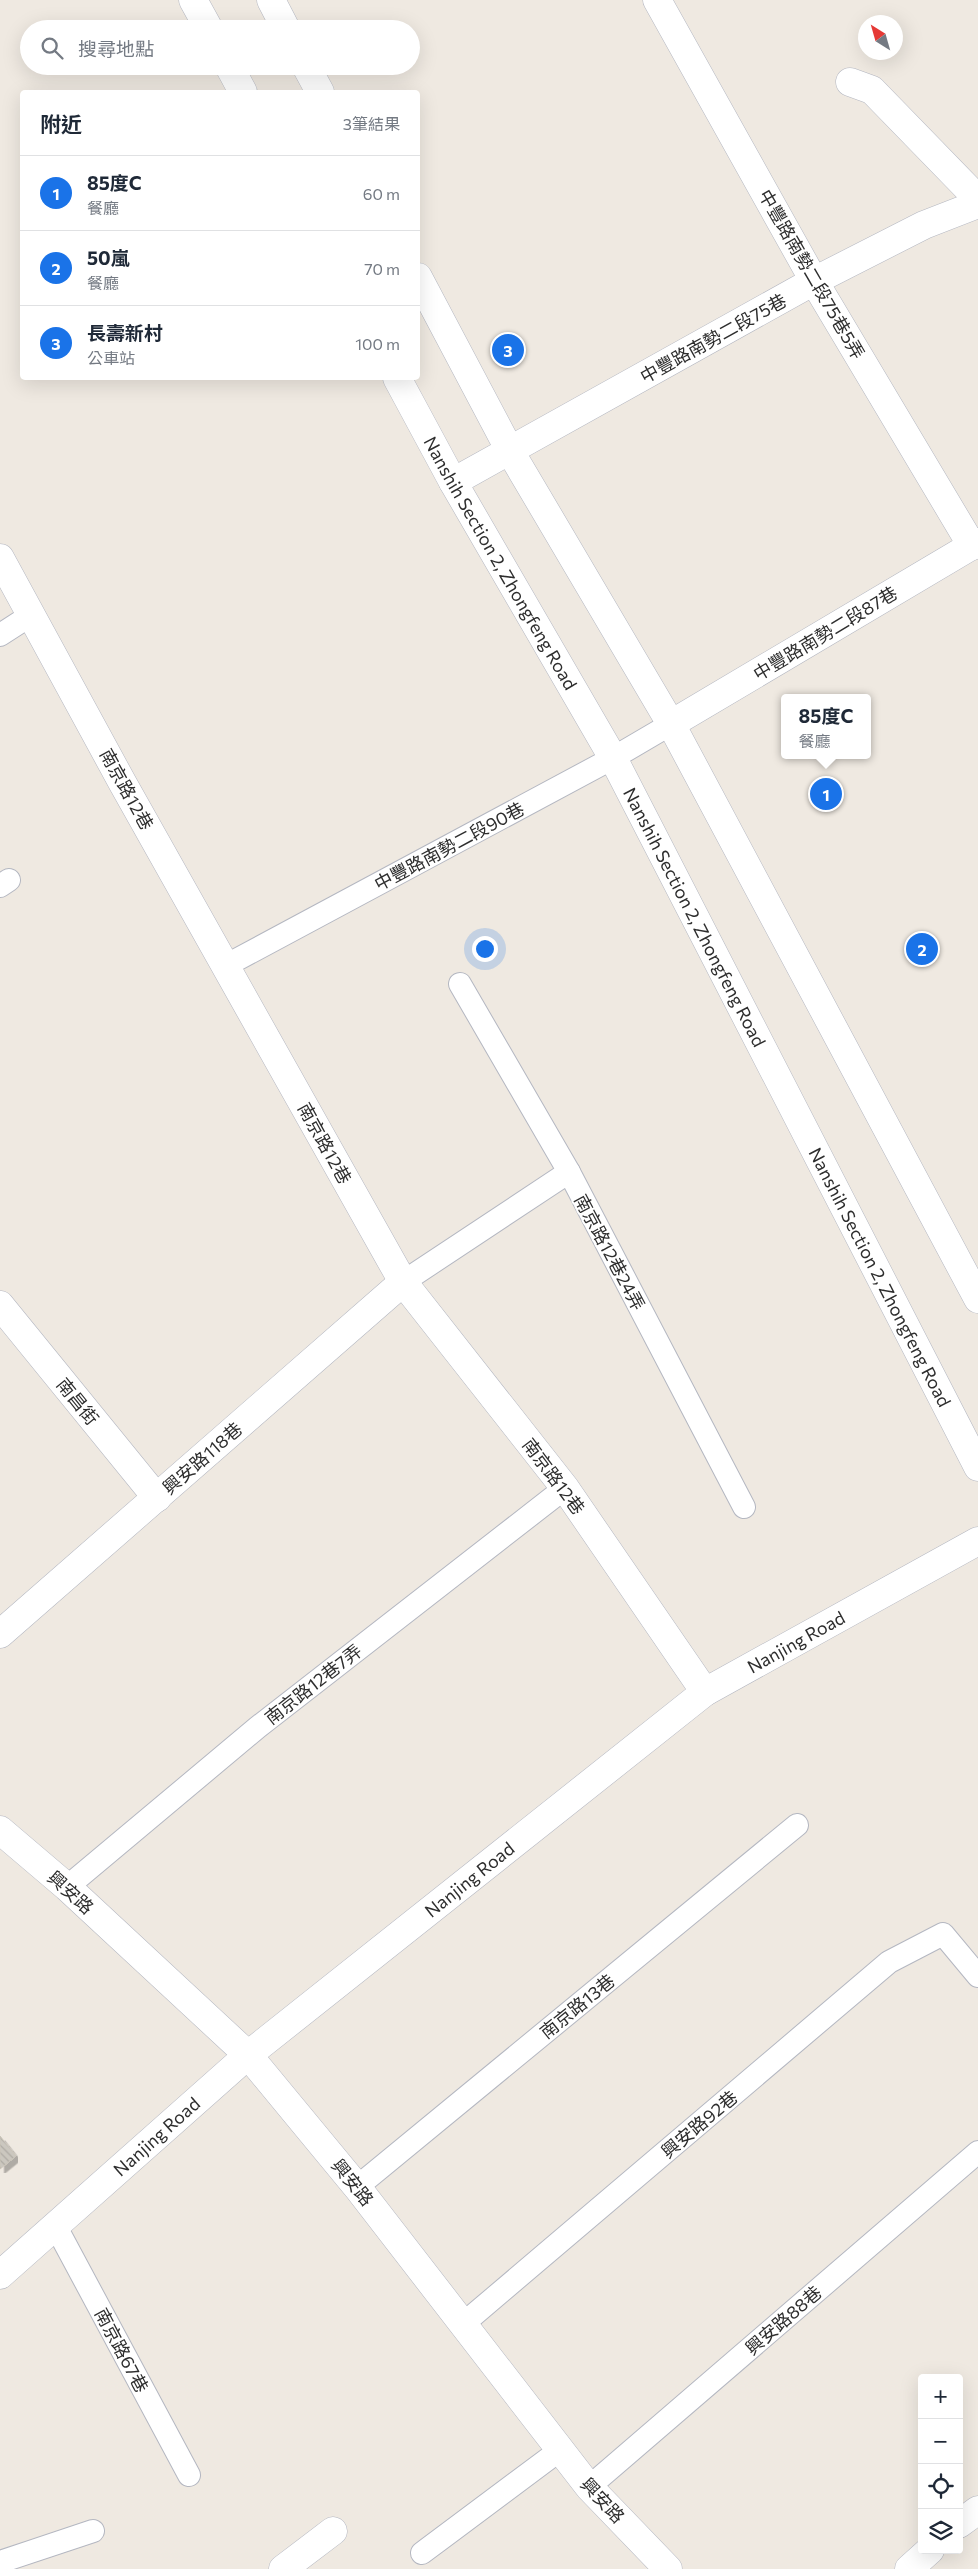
<!DOCTYPE html>
<html lang="zh-TW">
<meta charset="utf-8">
<style>
:root{--surface:#fff;--page:#f6f6f7;--text:#1f2937;--muted:#747a83;--line:#e0e1e3;--accent:#1a73e8}
body{margin:0;font-family:Commissioner,"Noto Sans TC",sans-serif;background:var(--page);color:var(--text)}
.controls{position:absolute;right:15px;bottom:15px;display:grid;overflow:hidden;border-radius:5px;box-shadow:0 5px 20px #0002}
.controls button{width:45px;height:45px;display:grid;place-items:center;padding:0;border:0;border-bottom:1px solid var(--line);background:var(--surface);color:var(--text);font:25px sans-serif}
.compass{position:absolute;left:858px;top:15px;width:45px;height:45px;border-radius:50%;background:var(--surface);box-shadow:0 5px 20px #0002;rotate:323deg}
.you{position:absolute;left:484px;top:948px;width:18px;height:18px;margin:-12px;border:4px solid #fff;border-radius:50%;background:#1a73e8;box-shadow:0 0 0 8px #1a73e833}
.badge{display:grid;place-items:center;width:32px;height:32px;border-radius:50%;background:var(--accent);color:#fff;font-size:16px;font-weight:700}
.pin{position:absolute;translate:-50% -50%;border:2px solid #fff;box-shadow:0 1px 5px #0006}
.popup{position:absolute;left:781px;top:694px;width:90px;height:65px;box-sizing:border-box;display:grid;place-content:center;border-radius:5px;background:var(--surface);filter:drop-shadow(0 1px 4px #0005);font-size:16px;white-space:nowrap;color:var(--muted)}
.popup b{font-size:19px;color:var(--text)}
.popup::after{content:'';position:absolute;left:50%;top:100%;margin-left:-10px;border:10px solid transparent;border-top-color:var(--surface)}
.list{margin:0;padding:0;list-style:none}
h2{display:flex;justify-content:space-between;align-items:center;height:65px;margin:0;padding:0 20px;font-size:21px}
h2 small{font-size:16px;font-weight:400;color:var(--muted)}
.list li{display:grid;grid-template-columns:32px 1fr auto;gap:15px;align-items:center;box-sizing:border-box;height:75px;padding:0 20px;border-top:1px solid var(--line)}
.list b{display:block;font-size:19px;white-space:nowrap}
.list p{margin:0;font-size:16px;white-space:nowrap;color:var(--muted)}
.list em{font-size:16px;font-style:normal;color:var(--muted)}
.icon{flex:none;width:28px;height:28px;fill:none;stroke:currentColor;stroke-width:2;stroke-linecap:round;stroke-linejoin:round}
.map{position:relative;flex:none;width:978px;height:2569px;overflow:hidden}
.search{position:absolute;background:var(--surface);box-shadow:0 5px 20px #0002;left:20px;top:20px;width:400px;height:55px;display:flex;align-items:center;gap:12px;box-sizing:border-box;padding:0 18px;border-radius:28px;color:var(--muted);font-size:19px}
.panel{position:absolute;background:var(--surface);box-shadow:0 5px 20px #0002;left:20px;top:90px;width:400px;height:290px;border-radius:5px}
.map>svg:first-child{display:block}
.building{fill:url(#building-back-hatch);stroke:#cbc5ba;filter:url(#shadow)}
.lines{fill:none;stroke-linecap:round;stroke-linejoin:round}
.service-casing{stroke:#b4b7c1;stroke-width:24}
.minor-casing{stroke:#b4b7c1;stroke-width:29}
.secondary-casing{stroke:#b4b7c1;stroke-width:29}
.service{stroke:#fff;stroke-width:22}
.minor{stroke:#fff;stroke-width:28}
.secondary{stroke:#fff;stroke-width:28}
.labels{text-anchor:middle;dominant-baseline:central;stroke-width:4;stroke-linejoin:round;paint-order:stroke}
.street-label{font-size:18px;fill:#2e2e2e;stroke:#fff}
</style>
<div class="map">
<svg width="978" height="2569" viewBox="0 0 978 2569">
<defs>
<pattern id="building-back-hatch" width="6" height="6" patternUnits="userSpaceOnUse" patternTransform="scale(1.25)"><rect width="6" height="6" fill="#cbc7bf"/><path d="M-1 5l2 2M0 0l6 6M5-1l2 2" fill="none" stroke="#afaba4"/></pattern>
<filter id="shadow"><feDropShadow dx="4.5" dy="4.5" stdDeviation="0" flood-color="#0004"/></filter>
</defs>
<rect width="100%" height="100%" fill="#efe9e1"/>
<path class="building" d="M0,2136L16,2156L0,2169Z"/>
<g class="lines">
<defs>
<g id="service">
<path d="M0,635L31,615"/>
<path d="M0,886L9,880"/>
<path d="M225,966L613,758L671,724"/>
<path d="M460,984L569,1172"/>
<path d="M403,1282L569,1172L744,1507"/>
<path d="M67,1887L258,1727L565,1488"/>
<path d="M357,2187L797,1825"/>
<path d="M55,2225L189,2475"/>
<path d="M463,2324L889,1962L943,1934L978,1976"/>
<path d="M589,2487L978,2152"/>
<path d="M422,2553L560,2450"/>
<path d="M0,2562L93,2531"/>
</g>
<g id="minor">
<path d="M657,0L814,281L972,546"/>
<path d="M850,82L872,90L978,199"/>
<path d="M453,482L814,281L924,225L978,204"/>
<path d="M0,558L122,782L403,1282L565,1488L705,1692"/>
<path d="M671,724L978,542"/>
<path d="M0,1305L157,1498"/>
<path d="M0,1634L403,1282"/>
<path d="M0,1830L67,1887L248,2055L357,2187L589,2487L668,2569"/>
<path id="s1" d="M0,2275L248,2055L705,1692L978,1541"/>
<path d="M959,2524L978,2510"/>
<path d="M283,2569L333,2531"/>
<path d="M909,2569L930,2550"/>
</g>
<g id="secondary">
<path d="M193,0L209,29"/>
<path d="M271,0L286,29"/>
<path d="M229,66L243,92"/>
<path d="M306,66L320,92"/>
<path d="M418,277L510,451L671,724L978,1299"/>
<path id="s2" d="M397,378L453,482L613,758L978,1467"/>
</g>
</defs>
<use href="#service" class="service-casing"/>
<use href="#minor" class="minor-casing"/>
<use href="#secondary" class="secondary-casing"/>
<use href="#service" class="service"/>
<use href="#minor" class="minor"/>
<use href="#secondary" class="secondary"/>
</g>
<g class="labels">
<g class="street-label">
<text transform="translate(812 274) rotate(60)">中豐路南勢二段75巷5弄</text>
<text transform="translate(713 338) rotate(-29)">中豐路南勢二段75巷</text>
<text stroke="none"><textPath href="#s2" startOffset="212">Nanshih Section 2, Zhongfeng Road</textPath></text>
<text transform="translate(825 633) rotate(-31)">中豐路南勢二段87巷</text>
<text transform="translate(127 789) rotate(61)">南京路12巷</text>
<text transform="translate(449 846) rotate(-28)">中豐路南勢二段90巷</text>
<text stroke="none"><textPath href="#s2" startOffset="616">Nanshih Section 2, Zhongfeng Road</textPath></text>
<text transform="translate(325 1143) rotate(61)">南京路12巷</text>
<text transform="translate(610 1252) rotate(62)">南京路12巷24弄</text>
<text stroke="none"><textPath href="#s2" startOffset="1021">Nanshih Section 2, Zhongfeng Road</textPath></text>
<text transform="translate(78 1401) rotate(51)">南昌街</text>
<text transform="translate(202 1458) rotate(-41)">興安路118巷</text>
<text transform="translate(554 1476) rotate(53)">南京路12巷</text>
<text stroke="none"><textPath href="#s1" startOffset="1019">Nanjing Road</textPath></text>
<text transform="translate(313 1684) rotate(-38)">南京路12巷7弄</text>
<text stroke="none"><textPath href="#s1" startOffset="614">Nanjing Road</textPath></text>
<text transform="translate(71 1892) rotate(42)">興安路</text>
<text transform="translate(577 2006) rotate(-39)">南京路13巷</text>
<text transform="translate(699 2124) rotate(-40)">興安路92巷</text>
<text stroke="none"><textPath href="#s1" startOffset="209">Nanjing Road</textPath></text>
<text transform="translate(353 2182) rotate(51)">興安路</text>
<text transform="translate(783 2320) rotate(-41)">興安路88巷</text>
<text transform="translate(122 2350) rotate(62)">南京路67巷</text>
<text transform="translate(603 2500) rotate(47)">興安路</text>
</g>
</g>
</svg>
<div class="controls">
<button>+</button>
<button>−</button>
<button><svg class="icon" aria-label="locate" viewBox="0 0 24 24"><circle cx="12" cy="12" r="6"/><path d="M12 2v4M12 18v4M2 12h4M18 12h4"/></svg></button>
<button><svg class="icon" aria-label="layers" viewBox="0 0 24 24"><path d="M12 4l9 5-9 5-9-5zM3 14l9 5 9-5"/></svg></button>
</div>
<svg class="compass" viewBox="-18 -18 36 36"><path d="M0-13l5 13h-10z" fill="#e53935"/><path d="M0 13l5-13h-10z" fill="#747a83"/></svg>
<div class="you"></div>
<div class="pin badge" style="left:826px;top:794px">1</div>
<div class="popup"><b>85度C</b>餐廳</div>
<div class="pin badge" style="left:922px;top:949px">2</div>
<div class="pin badge" style="left:508px;top:350px">3</div>
<div class="search"><svg class="icon" aria-label="search" viewBox="0 0 24 24"><circle cx="10" cy="10" r="6"/><path d="M15 15l6 6"/></svg>搜尋地點</div>
<section class="panel">
<h2>附近<small>3筆結果</small></h2>
<ul class="list">
<li><span class="badge">1</span><div><b>85度C</b><p>餐廳</p></div><em>60 m</em></li>
<li><span class="badge">2</span><div><b>50嵐</b><p>餐廳</p></div><em>70 m</em></li>
<li><span class="badge">3</span><div><b>長壽新村</b><p>公車站</p></div><em>100 m</em></li>
</ul>
</section>
</div>
